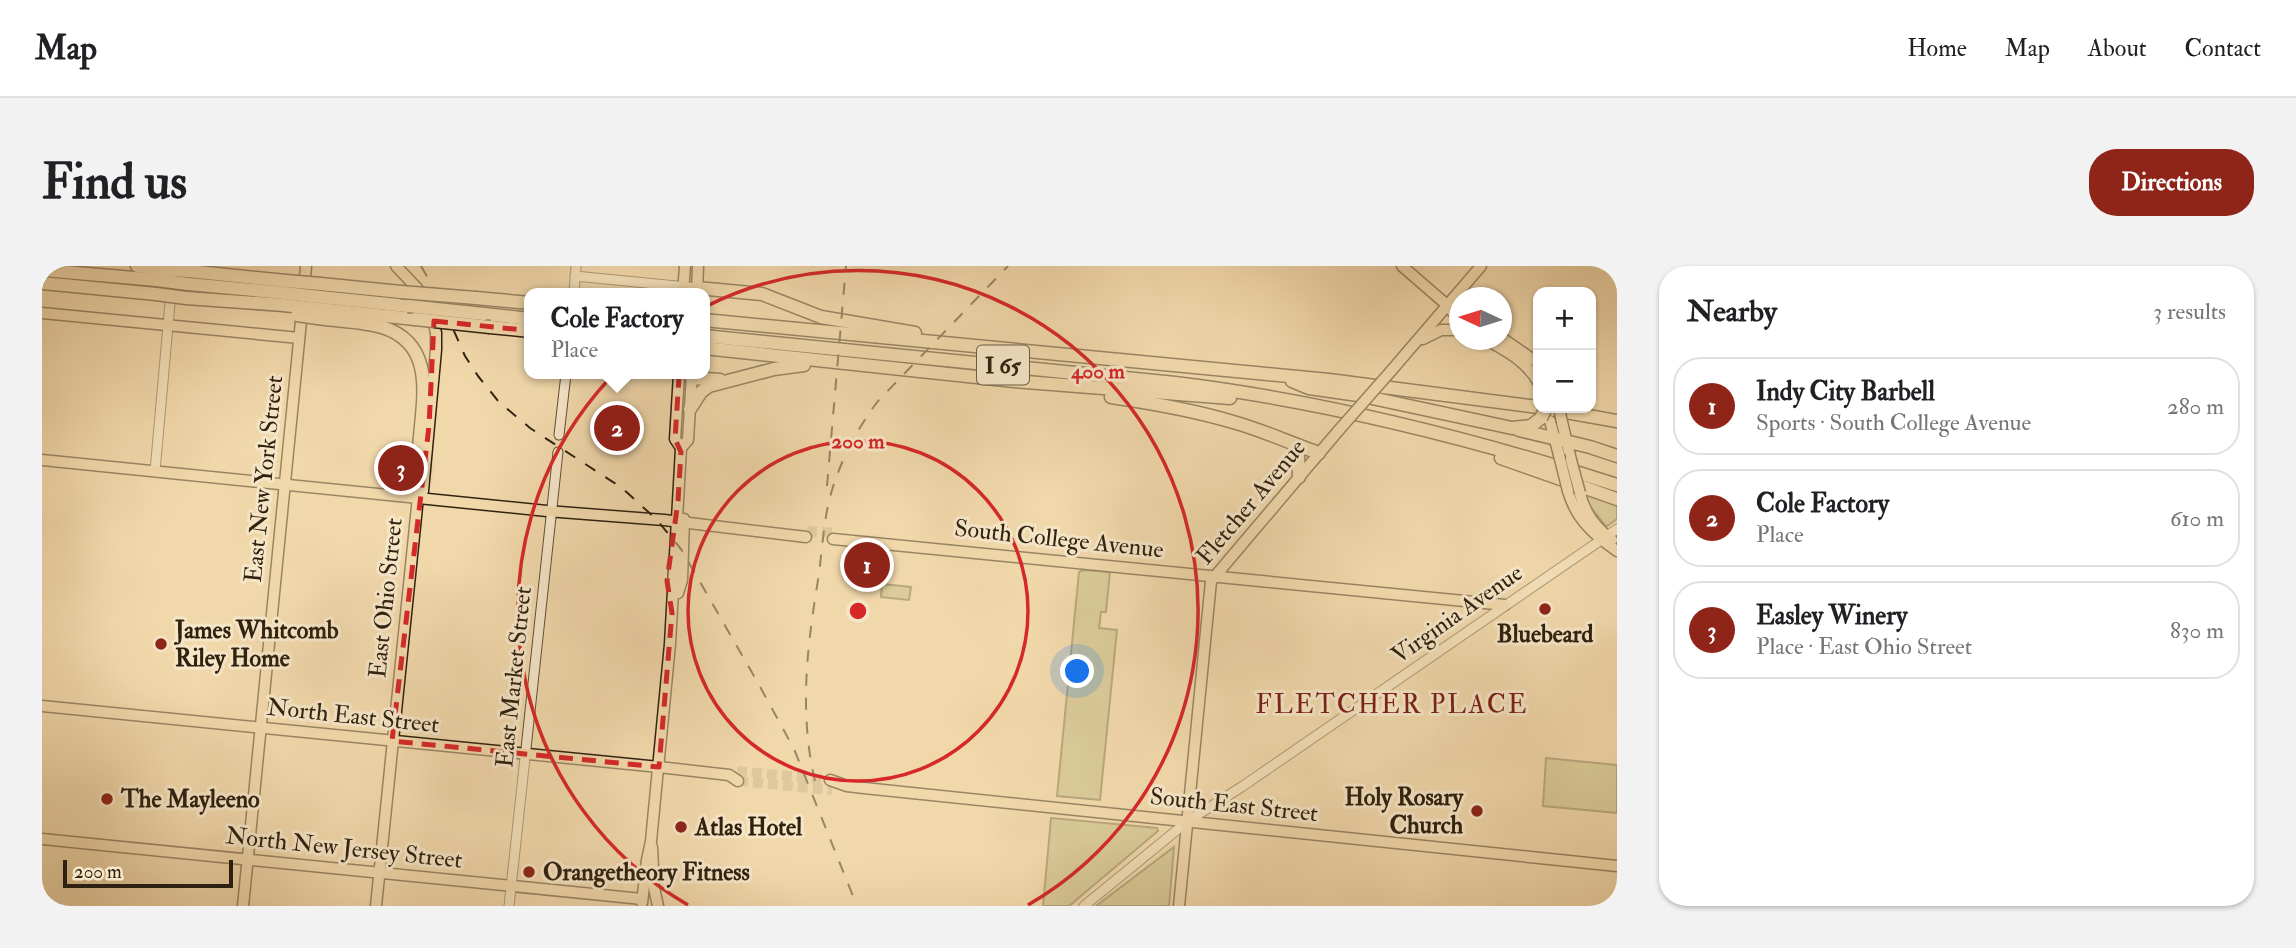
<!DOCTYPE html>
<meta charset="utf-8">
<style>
:root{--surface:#fff;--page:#f2f2f2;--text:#202124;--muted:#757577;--line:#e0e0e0;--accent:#8f2418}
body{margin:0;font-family:"IM FELL Double Pica",serif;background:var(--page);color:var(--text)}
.controls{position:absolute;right:21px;top:21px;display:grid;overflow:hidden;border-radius:14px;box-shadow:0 2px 5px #0004}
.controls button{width:63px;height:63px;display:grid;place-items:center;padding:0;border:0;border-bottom:2px solid var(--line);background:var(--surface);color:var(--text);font:35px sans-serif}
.compass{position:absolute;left:1407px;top:21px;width:63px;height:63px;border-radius:50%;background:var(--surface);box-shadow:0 2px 5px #0004;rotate:274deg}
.scale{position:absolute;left:21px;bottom:18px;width:170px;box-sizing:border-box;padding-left:7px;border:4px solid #2f210f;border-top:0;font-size:19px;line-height:24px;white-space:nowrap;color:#2f210f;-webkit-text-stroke:5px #f6e6c8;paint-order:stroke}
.you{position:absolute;left:1036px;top:406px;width:24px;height:24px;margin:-18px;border:5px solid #fff;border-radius:50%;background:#1a73e8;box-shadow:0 0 0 10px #1a73e833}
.badge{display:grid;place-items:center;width:46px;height:46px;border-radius:50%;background:var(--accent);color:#fff;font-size:23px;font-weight:700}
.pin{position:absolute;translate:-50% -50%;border:4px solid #fff;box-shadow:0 2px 7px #0006}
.popup{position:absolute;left:482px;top:22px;width:186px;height:91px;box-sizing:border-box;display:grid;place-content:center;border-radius:14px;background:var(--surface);filter:drop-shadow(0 2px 5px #0005);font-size:23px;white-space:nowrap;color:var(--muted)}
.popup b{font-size:26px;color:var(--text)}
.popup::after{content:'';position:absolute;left:50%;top:100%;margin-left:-14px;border:14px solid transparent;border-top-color:var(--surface)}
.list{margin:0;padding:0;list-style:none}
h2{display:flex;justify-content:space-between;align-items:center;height:91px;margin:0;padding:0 28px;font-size:30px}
h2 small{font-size:23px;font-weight:400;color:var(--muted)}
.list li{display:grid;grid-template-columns:46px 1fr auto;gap:21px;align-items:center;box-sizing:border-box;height:98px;margin:0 14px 14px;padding:0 14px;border:2px solid var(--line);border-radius:28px}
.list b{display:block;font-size:26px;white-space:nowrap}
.list p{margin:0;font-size:23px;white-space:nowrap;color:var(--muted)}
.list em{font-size:23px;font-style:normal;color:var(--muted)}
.map{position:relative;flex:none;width:1575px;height:640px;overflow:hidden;border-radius:28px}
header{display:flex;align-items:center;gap:42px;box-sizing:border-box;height:98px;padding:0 35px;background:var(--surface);border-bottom:2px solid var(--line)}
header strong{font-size:33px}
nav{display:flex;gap:38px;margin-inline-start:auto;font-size:24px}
.intro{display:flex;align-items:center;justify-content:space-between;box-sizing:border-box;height:168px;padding:0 42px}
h1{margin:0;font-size:49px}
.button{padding:18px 32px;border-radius:28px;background:var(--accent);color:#fff;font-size:24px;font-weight:700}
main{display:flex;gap:42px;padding:0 42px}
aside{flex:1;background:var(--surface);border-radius:28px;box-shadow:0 2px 5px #0004}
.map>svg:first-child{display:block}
.green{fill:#c2bc83;stroke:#786e49;stroke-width:2}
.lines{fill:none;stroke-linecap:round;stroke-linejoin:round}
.major-tunnel{stroke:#cab38c;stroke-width:10;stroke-dasharray:10 5;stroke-linecap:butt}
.minor-casing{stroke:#604f36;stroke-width:11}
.major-casing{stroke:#2f210f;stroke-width:13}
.highway-casing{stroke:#2f210f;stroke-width:15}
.minor{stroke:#f6e6c8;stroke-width:9}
.major{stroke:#f1d8ab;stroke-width:10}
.highway{stroke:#f1d8ab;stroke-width:12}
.rail{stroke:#2f210f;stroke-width:2;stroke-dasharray:12 12;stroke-linecap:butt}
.major-bridge-casing{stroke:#2f210f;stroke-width:13;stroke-linecap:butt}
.highway-bridge-casing{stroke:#2f210f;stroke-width:15;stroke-linecap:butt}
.major-bridge{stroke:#f1d8ab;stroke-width:10}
.highway-bridge{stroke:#f1d8ab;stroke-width:12}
.marked{fill:none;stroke:#d62828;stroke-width:5;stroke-dasharray:14 9;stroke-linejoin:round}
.ring{fill:none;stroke:#d62828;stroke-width:3.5}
.poi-dot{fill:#8f2418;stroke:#f6e6c8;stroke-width:2.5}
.labels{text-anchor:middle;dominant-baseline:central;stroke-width:6;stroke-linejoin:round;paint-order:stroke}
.shield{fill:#f6e6c8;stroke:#6b5c46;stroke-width:2}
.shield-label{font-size:23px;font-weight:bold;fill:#2f210f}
.street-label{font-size:24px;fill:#2f210f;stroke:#f6e6c8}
.poi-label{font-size:24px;font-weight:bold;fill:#2f210f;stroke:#f6e6c8;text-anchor:start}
.neighbourhood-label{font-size:26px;letter-spacing:2px;fill:#7a1f14;stroke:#f6e6c8}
.centre{fill:#d62828;stroke:#f6e6c8;stroke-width:3.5}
.ring-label{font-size:21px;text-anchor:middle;font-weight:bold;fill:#d62828;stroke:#f6e6c8;stroke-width:6;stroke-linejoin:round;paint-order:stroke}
</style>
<header>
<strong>Map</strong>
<nav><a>Home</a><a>Map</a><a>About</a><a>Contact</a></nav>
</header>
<div class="intro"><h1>Find us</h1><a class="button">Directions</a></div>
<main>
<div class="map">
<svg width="1575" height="640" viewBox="0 0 1575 640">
<rect width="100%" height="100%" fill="#f1d8ab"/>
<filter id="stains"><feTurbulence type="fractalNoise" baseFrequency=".00286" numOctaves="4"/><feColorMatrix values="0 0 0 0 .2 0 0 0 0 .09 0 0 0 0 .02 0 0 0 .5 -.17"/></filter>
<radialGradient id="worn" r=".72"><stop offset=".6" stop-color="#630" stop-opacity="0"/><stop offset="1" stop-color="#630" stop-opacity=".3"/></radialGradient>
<g class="green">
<path d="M1544,227L1575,239V253L1565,260L1563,259L1546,238Z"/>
<path d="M1042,304L1068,306L1064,346H1059L1057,362L1075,364L1058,534L1015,530L1037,306Z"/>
<path d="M840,318L869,321L867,334L839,331Z"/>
<path d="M1504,492L1575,499V547L1501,540Z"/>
<path d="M1009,552L1115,562L1116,565L1027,640H1001Z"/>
<path d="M1132,581L1127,640H1054Z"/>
</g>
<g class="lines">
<g class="major-tunnel">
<path d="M765,265L792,267"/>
<path d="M695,505L788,514"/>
<path d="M696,515L790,524"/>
</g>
<defs>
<g id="minor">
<path d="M533,10L655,22"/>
<path d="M532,27L534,0"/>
<path d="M517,169L524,108"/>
<path d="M113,205L129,26"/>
<path d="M467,640L516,186"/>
<path d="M1042,640L1146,555L1201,520L1575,263"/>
</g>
<g id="major">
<path d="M1360,0L1405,39L1418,55"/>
<path d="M262,25L264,0"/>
<path d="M641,27L643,0"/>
<path d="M655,27L656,0"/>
<path d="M0,47L257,72"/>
<path d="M1460,72L1496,97"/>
<path d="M1381,73L1399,64H1418"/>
<path d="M1445,74C1465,85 1485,96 1496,116"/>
<path d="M1349,105L1439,0"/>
<path d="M1508,155L1517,189"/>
<path d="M1520,156L1529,194"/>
<path d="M639,182L646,174L650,108"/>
<path d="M0,194L505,245L622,254L764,271"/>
<path d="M1526,225C1534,253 1552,269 1575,285"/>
<path d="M1538,227C1542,246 1554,262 1570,274"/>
<path d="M791,273L1463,339"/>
<path d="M636,327L640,314L642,253"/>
<path d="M0,440L617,501L687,509L696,515"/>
<path d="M788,514L805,520L822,522C1073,547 1324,575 1575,600"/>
<path d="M0,573L600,633"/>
<path d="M610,581L612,622L616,640"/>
<path d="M0,635L4,640"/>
<path d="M600,637L605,594L609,575L628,378L639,182L633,173L637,108"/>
<path d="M201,640L260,45"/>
<path d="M334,640L376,231L381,225L394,84V67L390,49L375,22L354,0"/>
<path d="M1137,640L1169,315L1297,164"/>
</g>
<g id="highway">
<path d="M95,0L116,3"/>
<path d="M0,4L115,14"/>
<path d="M146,5L244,15"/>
<path d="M0,17L114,28"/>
<path d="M146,18L243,27"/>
<path d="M279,18L359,26"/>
<path d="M655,22L720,28L779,51L873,67"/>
<path d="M278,31L366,40"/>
<path d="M144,32L242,39"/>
<path d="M434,32L488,37"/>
<path d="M277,43L373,53"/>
<path d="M442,48L488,53"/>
<path d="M276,52C296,55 320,55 340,61C388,76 383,120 379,160C377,182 375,203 373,224L376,231"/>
<path d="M662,54L1287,114L1496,141"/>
<path d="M448,61L488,65"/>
<path d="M662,70L1133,117C1283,135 1432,173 1575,219"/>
<path d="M662,82L972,115L1188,132"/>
<path d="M650,112L678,114"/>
<path d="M1250,115L1267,122L1316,129L1470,162L1489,160L1499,152"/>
<path d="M1069,131C1110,137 1151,144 1191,156C1220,164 1248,177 1277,187"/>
<path d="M648,143L659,126L667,120L732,103L762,99"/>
<path d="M1507,143L1575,155"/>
<path d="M1477,164L1548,181L1575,190"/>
<path d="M1252,178L1256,189L1257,211"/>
<path d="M1459,192L1575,233"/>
</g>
</defs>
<use href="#minor" class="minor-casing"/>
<use href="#major" class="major-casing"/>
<use href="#highway" class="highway-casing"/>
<use href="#minor" class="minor"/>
<use href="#major" class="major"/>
<use href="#highway" class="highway"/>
<g class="rail">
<path d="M379,0L398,33L423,90L436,110L457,136L488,162L580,222L614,253L639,283L716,417L752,483L815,640"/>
<path d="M785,220L804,0"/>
<path d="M773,515C757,447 765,381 776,314C780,288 781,261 787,235C796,199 814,164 836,135L966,0"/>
</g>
<defs>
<g id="major-bridge">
<path d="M1517,142L1520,156"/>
<path d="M1297,164L1349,105"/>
<path d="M1517,189L1526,225"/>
<path d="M1529,194L1538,227"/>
</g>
<g id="highway-bridge">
<path d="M116,3L146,5"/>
<path d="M115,14L146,18"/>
<path d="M244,15L279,18"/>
<path d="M359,26L434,32"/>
<path d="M243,27L278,31"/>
<path d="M114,28L144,32"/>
<path d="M242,39L277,43"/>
<path d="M366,40L442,48"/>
<path d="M255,49L276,52"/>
<path d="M373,53L448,61"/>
<path d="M1499,152L1504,142"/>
</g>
</defs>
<use href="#major-bridge" class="major-bridge-casing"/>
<use href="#highway-bridge" class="highway-bridge-casing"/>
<use href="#major-bridge" class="major-bridge"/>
<use href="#highway-bridge" class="highway-bridge"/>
</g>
<path d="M0 0H1575V640H0ZM392,55L639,80L633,173L639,186L636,235L625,315L630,347L617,501L350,475L387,160Z" fill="#f1d8ab" fill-opacity=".55" fill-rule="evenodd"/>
<path class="marked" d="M392,55L639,80L633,173L639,186L636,235L625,315L630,347L617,501L350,475L387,160Z"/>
<g class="ring">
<circle cx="816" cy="345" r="170"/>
<path d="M646 639A340 340 0 1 1 986 639"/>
</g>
<g class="poi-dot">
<circle cx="1503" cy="343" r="7"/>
<circle cx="119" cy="378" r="7"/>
<circle cx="65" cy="533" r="7"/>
<circle cx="1435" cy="545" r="7"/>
<circle cx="639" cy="561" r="7"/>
<circle cx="487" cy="606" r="7"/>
</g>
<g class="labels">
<rect class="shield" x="935" y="79.5" width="52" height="39" rx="5"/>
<g class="shield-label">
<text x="961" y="99">I 65</text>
</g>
<g class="street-label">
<text transform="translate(222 213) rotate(-84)">East New York Street</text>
<text transform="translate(1209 236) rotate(-50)">Fletcher Avenue</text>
<text transform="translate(1017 273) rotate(6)">South College Avenue</text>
<text transform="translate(344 332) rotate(-84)">East Ohio Street</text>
<text transform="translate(1415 348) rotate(-35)">Virginia Avenue</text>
<text transform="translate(472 411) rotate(-84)">East Market Street</text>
<text transform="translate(311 450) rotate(6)">North East Street</text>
<text transform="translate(1192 539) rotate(6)">South East Street</text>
<text transform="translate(302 582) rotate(6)">North New Jersey Street</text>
</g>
<g class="poi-label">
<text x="133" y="364">James Whitcomb<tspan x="133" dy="28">Riley Home</tspan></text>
<text x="1503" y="368" text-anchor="middle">Bluebeard</text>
<text x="1421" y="531" text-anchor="end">Holy Rosary<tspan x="1421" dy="28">Church</tspan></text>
<text x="79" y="533">The Mayleeno</text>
<text x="653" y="561">Atlas Hotel</text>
<text x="501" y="606">Orangetheory Fitness</text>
</g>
<g class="neighbourhood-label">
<text x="1350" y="439">FLETCHER PLACE</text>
</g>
</g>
<circle cx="816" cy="345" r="10" class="centre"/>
<g class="ring-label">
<text x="1056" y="112">400 m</text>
<text x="816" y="182">200 m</text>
</g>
<rect width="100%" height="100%" filter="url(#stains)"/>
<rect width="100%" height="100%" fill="url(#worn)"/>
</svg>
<div class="controls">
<button>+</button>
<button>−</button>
</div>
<svg class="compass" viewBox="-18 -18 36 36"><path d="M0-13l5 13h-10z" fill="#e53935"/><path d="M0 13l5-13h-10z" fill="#757577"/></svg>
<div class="scale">200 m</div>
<div class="you"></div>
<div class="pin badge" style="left:825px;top:299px">1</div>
<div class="pin badge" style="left:575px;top:162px">2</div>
<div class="popup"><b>Cole Factory</b>Place</div>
<div class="pin badge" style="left:359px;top:202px">3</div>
</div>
<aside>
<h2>Nearby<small>3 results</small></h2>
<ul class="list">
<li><span class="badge">1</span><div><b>Indy City Barbell</b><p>Sports · South College Avenue</p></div><em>280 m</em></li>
<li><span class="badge">2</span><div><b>Cole Factory</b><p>Place</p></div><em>610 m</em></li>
<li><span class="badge">3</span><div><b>Easley Winery</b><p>Place · East Ohio Street</p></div><em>830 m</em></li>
</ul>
</aside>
</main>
